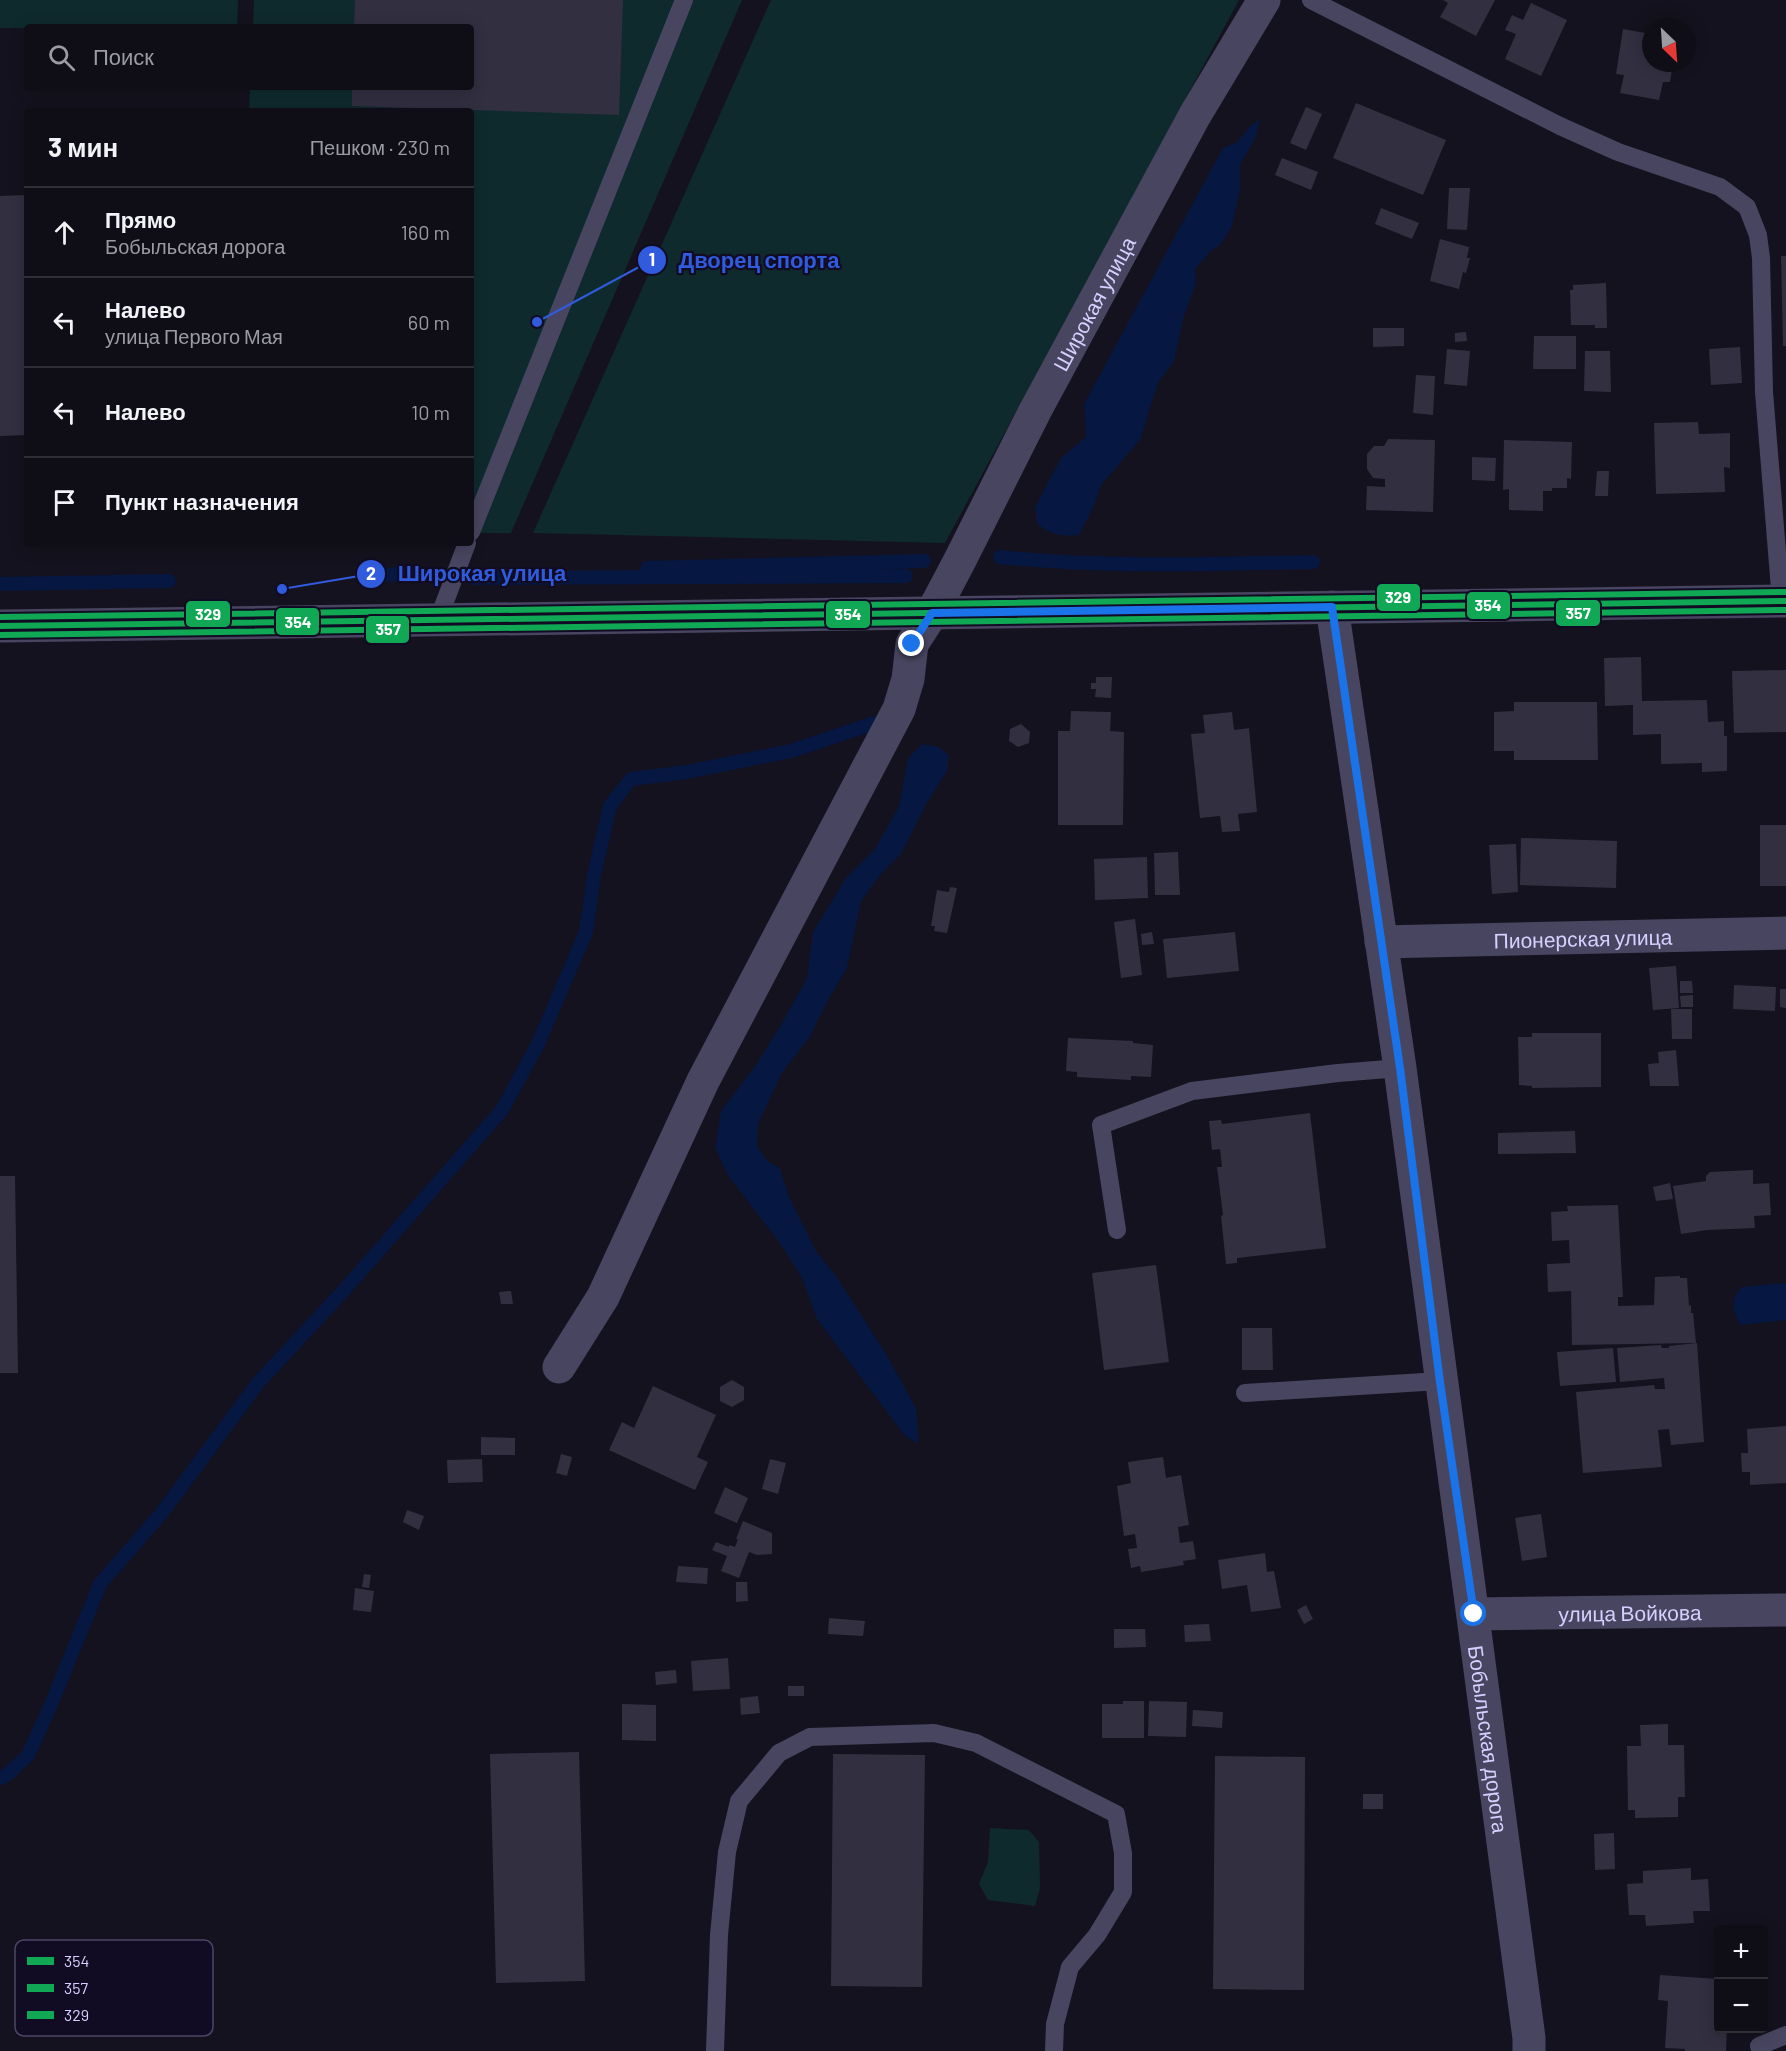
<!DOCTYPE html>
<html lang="ru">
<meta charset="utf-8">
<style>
:root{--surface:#0f0e16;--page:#18171f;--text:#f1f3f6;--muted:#9b9ca1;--line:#2f2e35}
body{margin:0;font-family:Barlow,sans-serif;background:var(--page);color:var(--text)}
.controls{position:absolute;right:18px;bottom:18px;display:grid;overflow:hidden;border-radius:6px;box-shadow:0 3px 15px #0003}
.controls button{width:54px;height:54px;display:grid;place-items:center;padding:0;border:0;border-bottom:2px solid var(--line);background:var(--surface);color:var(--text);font:30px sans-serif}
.compass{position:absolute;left:1642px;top:18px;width:54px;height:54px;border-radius:50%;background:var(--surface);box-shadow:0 3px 15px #0003;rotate:155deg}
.stop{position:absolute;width:18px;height:18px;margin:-14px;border:4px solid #1a73e8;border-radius:50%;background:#fff}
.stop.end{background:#1a73e8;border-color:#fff;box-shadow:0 2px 6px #0008}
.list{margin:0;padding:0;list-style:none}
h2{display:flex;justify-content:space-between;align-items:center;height:78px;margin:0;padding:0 24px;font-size:26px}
h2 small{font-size:20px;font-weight:400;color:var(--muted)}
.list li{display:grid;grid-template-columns:39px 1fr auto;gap:18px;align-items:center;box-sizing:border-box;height:90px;padding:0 24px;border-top:2px solid var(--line)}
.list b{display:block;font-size:22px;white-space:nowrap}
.list p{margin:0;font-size:20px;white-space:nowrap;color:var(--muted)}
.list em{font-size:20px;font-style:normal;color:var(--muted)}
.icon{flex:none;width:33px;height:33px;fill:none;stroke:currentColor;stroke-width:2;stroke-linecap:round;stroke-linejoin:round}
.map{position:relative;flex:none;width:1786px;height:2051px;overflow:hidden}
.search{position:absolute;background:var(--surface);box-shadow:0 3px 15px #0003;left:24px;top:24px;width:450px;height:66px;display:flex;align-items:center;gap:15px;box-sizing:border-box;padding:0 21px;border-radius:6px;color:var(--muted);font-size:22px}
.panel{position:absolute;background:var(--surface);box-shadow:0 3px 15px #0003;left:24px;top:108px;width:450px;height:438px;border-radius:6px}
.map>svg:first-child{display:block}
.green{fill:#0f2a2d}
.water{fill:#061741}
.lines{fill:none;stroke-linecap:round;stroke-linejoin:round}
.stream{stroke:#061741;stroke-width:14}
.building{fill:#322f41}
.service{stroke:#484560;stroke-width:18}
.minor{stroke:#484560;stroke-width:33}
.tertiary{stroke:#484560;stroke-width:33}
.bus-1-casing{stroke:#110c24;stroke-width:10}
.bus-2-casing{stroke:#110c24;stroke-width:10}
.bus-3-casing{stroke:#110c24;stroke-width:10}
.bus-1{stroke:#10a855;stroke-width:6}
.bus-2{stroke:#10a855;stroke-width:6}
.bus-3{stroke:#10a855;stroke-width:6}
.route{stroke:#1a73e8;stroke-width:8}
.labels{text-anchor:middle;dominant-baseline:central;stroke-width:4.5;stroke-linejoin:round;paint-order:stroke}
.street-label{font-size:21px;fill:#d7cfff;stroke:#110c24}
.key{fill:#110c24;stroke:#4c4666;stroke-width:1.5}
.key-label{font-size:16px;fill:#d7cfff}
.leader{fill:none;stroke:#305bdc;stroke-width:2}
.callout-dot{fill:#305bdc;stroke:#110c24;stroke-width:2}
.mark-label{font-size:18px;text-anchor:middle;font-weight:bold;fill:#fff}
.callout-label{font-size:22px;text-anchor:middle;font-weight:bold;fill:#305bdc;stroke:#110c24;stroke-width:4.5;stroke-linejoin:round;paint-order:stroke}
.line-badge{stroke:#110c24;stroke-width:2}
.badge-label{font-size:16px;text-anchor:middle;font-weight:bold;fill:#fff}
</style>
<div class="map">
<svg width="1786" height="2051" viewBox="0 0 1786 2051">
<rect width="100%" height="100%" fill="#14121e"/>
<g class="green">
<path d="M0,0H238L237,27L0,28Z"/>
<path d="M254,0H742L511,533H471V111H249L250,87H471V27H253Z"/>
<path d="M771,0H1239L945,543L533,533Z"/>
<path d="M990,1828L1029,1830L1039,1842L1040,1888L1035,1906L988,1900L979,1884L988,1862Z"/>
</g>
<g class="water">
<path d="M1260,120L1256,137L1240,165V190L1232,226L1221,244L1210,252L1195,269L1196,283L1183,319L1174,361L1158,383L1140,440L1101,485L1093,508L1079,535C1061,537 1051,534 1037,524L1035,508L1049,480L1062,457L1086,437L1084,404L1223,148L1237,142L1251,125Z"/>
<path d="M922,744L939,747L949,756L947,771L927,803L901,854L881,874L861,901L847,968L827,1002L809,1038L782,1073L758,1124L757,1146L767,1161L780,1168L789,1197L816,1251L836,1276L885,1352L916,1408L919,1444L905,1436L817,1319L802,1278L779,1242L727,1174L715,1147L721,1111L756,1065L782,1023L807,978L813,932L846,878L875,849L899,806L908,758Z"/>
<path d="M1786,1283V1320L1740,1325C1733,1310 1729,1300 1742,1287Z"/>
</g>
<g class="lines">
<g class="stream">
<path d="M1000,557C1103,568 1209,564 1313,562"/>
<path d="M647,568L924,561"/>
<path d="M371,575L419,574"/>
<path d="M473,578L906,576"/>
<path d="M0,584L169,581"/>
<path d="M0,1778L7,1775L28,1755L51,1705L100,1584L161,1514L258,1383L346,1288L502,1110L538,1044L586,932L594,875L610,806L631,779L687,772L791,751L875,723"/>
</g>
</g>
<g class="building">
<path d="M355,0H623L619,115L352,106V87H471V27H354Z"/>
<path d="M1443,0H1495L1476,36L1440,17L1448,3Z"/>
<path d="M1531,3L1567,20L1541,76L1505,59L1516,34L1505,30L1512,15L1523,20Z"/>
<path d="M1623,29L1651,34V63H1673L1670,82H1663L1659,100L1620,93L1624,75L1616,74Z"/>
<path d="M1356,103L1446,140L1423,195L1333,158Z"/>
<path d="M1306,107L1322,114L1306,150L1290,143Z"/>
<path d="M1282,158L1318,172L1311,190L1275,175Z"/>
<path d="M1449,188H1470L1467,230L1447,229Z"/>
<path d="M27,195V435L0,436V196Z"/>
<path d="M1381,208L1419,223L1412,239L1375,224Z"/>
<path d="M1440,239L1469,247L1467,258H1470L1466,273L1463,272L1459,289L1430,281Z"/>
<path d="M1781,256H1786V346H1783Z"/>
<path d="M1606,283L1607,328H1595V325H1571L1570,290H1573V285Z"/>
<path d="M1373,328H1404V346L1373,347Z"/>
<path d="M1466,332L1467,341L1455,342V333Z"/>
<path d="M1534,336H1576V369H1533Z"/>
<path d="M1740,347L1742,383L1711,385L1709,349Z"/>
<path d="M1447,349L1470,351L1467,386L1444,384Z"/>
<path d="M1585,351H1610L1611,392L1584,391Z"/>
<path d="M1416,375L1435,376L1433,415L1413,413Z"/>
<path d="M1698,422L1699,434L1730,433V468L1724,467L1725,492L1656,494L1654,423Z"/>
<path d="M1388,439L1435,440L1433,512L1366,510L1367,486L1385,487V479L1373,478L1367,469V454L1374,446H1384Z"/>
<path d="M1504,440L1572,442L1571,479L1567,478V488H1552V491H1543V511L1509,510V489L1503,490Z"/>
<path d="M1472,457L1496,458L1495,481L1472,480Z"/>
<path d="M1597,471H1609L1608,496H1595Z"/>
<path d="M1641,657L1642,701L1707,700L1708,722L1724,721V736H1727V771L1702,772V763L1661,764V734L1633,735V705L1605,706L1604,658Z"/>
<path d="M1786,670V732L1734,733L1732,671Z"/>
<path d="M1096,677H1112L1111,698L1095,697L1096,689H1091V683H1096Z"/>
<path d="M1514,702H1597L1598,760H1514V751H1494V712L1514,711Z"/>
<path d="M1071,711L1111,712L1110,731L1124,732L1123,825H1058V731H1070Z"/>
<path d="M1232,712L1234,730L1249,728L1257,812L1238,814L1240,831L1222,832L1220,816L1200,818L1191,734L1205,733L1203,715Z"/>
<path d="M1021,724L1030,732L1029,743L1018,747L1009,741L1010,729Z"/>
<rect x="1760" y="825" width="26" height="61"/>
<path d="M1521,838L1617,841L1616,888L1520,885Z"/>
<path d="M1516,844L1518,892L1492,894L1489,845Z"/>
<path d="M1178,852L1180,895H1155L1154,853Z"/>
<path d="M1147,857L1148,898L1095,900L1094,859Z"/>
<path d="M950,887L957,888L947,933L934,931L935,926H931L937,890L949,892Z"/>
<path d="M1135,919L1142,975L1121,978L1114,922Z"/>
<path d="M1152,932L1154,944L1142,945L1141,934Z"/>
<path d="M1235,932L1239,971L1167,978L1163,939Z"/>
<path d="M1676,966L1679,1008L1653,1010L1649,968Z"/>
<path d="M1680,981H1692L1693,993H1680Z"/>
<path d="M1734,985L1776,987L1775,1011L1733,1009Z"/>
<path d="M1780,989H1786V1008L1780,1007Z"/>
<path d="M1693,995V1007H1681L1680,996Z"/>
<path d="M1671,1009H1692V1039H1672Z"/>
<path d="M1532,1033H1601V1087L1532,1088V1086L1519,1085L1518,1037H1532Z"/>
<path d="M1068,1038L1133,1041V1043L1153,1045L1151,1077L1131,1076V1080L1077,1077V1072L1066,1071Z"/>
<path d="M1676,1050L1679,1086H1650L1648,1064L1659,1063L1658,1052Z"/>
<path d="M1310,1113L1326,1248L1237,1258V1263L1226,1264L1221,1216L1223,1215L1217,1167H1222L1220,1149L1212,1150L1209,1121L1221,1120L1222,1124Z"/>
<path d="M1575,1131L1576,1153L1498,1154V1133Z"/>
<path d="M1753,1170V1184L1769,1183L1771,1215L1754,1216L1755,1228L1707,1230L1681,1234L1673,1186L1706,1181V1176L1710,1172Z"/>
<path d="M0,1176H15L18,1373H0Z"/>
<path d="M1670,1183L1673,1199L1656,1201L1653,1187Z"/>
<path d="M1618,1205L1623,1297H1618V1306L1654,1305L1655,1277L1680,1276V1278H1687L1689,1306L1691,1305V1313H1693L1696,1343L1572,1345L1571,1291L1548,1292L1547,1264L1570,1263L1569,1240L1552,1241L1551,1212L1568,1211L1567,1206Z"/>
<path d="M1156,1265L1169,1362L1104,1370L1092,1273Z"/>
<path d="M511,1291L513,1304H501L499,1292Z"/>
<path d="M1242,1328H1272L1273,1370H1242Z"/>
<path d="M1697,1343L1704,1442L1671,1445L1669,1429L1658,1430L1662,1467L1583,1473L1576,1392L1654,1385L1655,1389H1665L1664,1378L1620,1382L1617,1348L1661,1345L1662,1348H1669V1346Z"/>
<path d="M1613,1348L1616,1382L1560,1386L1557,1352Z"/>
<path d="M732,1380L744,1387V1400L732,1407L720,1401V1387Z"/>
<path d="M653,1386L716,1415L697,1457L708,1462L695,1490L609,1450L622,1422L634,1428Z"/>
<path d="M1786,1426V1483L1750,1485V1472H1742L1741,1453H1748L1747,1429Z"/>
<path d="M481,1437L515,1438V1455H481Z"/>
<path d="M561,1454L572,1457L567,1476L556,1473Z"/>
<path d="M1163,1457L1166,1478L1181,1475L1189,1525L1178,1527L1180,1543L1193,1541L1196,1559L1183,1561L1184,1565L1141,1572L1140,1566L1131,1568L1128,1549L1137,1548L1135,1534L1124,1536L1117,1486L1131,1483L1128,1462Z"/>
<path d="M482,1459L483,1482L448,1483L447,1460Z"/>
<path d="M770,1459L786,1463L778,1494L762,1489Z"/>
<path d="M725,1487L748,1498L737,1523L714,1513Z"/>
<path d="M407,1510L424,1516L419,1530L403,1522Z"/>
<path d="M1541,1514L1547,1557L1522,1561L1515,1518Z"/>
<path d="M743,1521L772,1533V1554L757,1555L749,1552L739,1578L721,1571L727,1556L712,1550L716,1542L729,1547V1545L735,1547L738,1539H736Z"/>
<path d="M1265,1553L1267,1572L1274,1571L1281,1608L1251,1612L1247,1585L1222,1589L1218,1560Z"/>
<path d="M678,1566L708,1568L707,1584L676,1582Z"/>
<path d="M364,1574L371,1575L369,1588L362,1587Z"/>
<path d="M736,1582H747L748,1601L736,1602Z"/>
<path d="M355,1588L374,1591L371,1612L353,1610Z"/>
<path d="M1306,1605L1313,1619L1304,1624L1297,1610Z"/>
<path d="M829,1618L865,1621L863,1636L828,1634Z"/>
<path d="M1209,1624L1211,1641L1185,1642L1184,1625Z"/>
<path d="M1114,1629H1145L1146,1647L1114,1648Z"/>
<path d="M728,1658L730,1689L693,1691L691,1661Z"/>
<path d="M676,1670L677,1683L656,1685L655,1672Z"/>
<rect x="788" y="1686" width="16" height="10"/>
<path d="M758,1696L760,1713L741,1715L740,1698Z"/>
<path d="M1123,1701H1144V1738H1102V1704H1123Z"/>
<path d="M1149,1701L1187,1702L1186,1737L1148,1736Z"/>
<path d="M622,1704L656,1705V1741L622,1740Z"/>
<path d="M1193,1710L1223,1712L1222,1728L1192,1726Z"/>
<path d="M1668,1724V1745H1684L1685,1797H1678V1817L1635,1818V1810H1628L1627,1746H1641L1640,1725Z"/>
<path d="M579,1752L585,1981L496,1983L490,1754Z"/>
<path d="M833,1754L925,1755L922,1987L831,1986Z"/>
<path d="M1215,1756L1305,1757L1304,1990L1213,1989Z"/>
<rect x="1363" y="1794" width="20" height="15"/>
<path d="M1614,1833L1615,1869L1595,1870L1594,1834Z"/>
<path d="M1691,1868V1880L1708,1879L1710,1911H1693L1694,1923L1646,1926L1645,1915H1629L1627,1884L1643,1883V1871Z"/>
<path d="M1660,1975L1718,1979V2028H1727L1726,2051H1685V2049L1665,2048L1668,2001L1658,2000Z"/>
</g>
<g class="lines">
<g class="service">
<path d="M1311,0L1560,126L1618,152L1720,187L1747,207L1758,235L1761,258L1764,392L1781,601"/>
<path d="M471,532L684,0"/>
<path d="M438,620L467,543"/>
<path d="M1117,1230L1101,1125L1192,1091L1338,1073L1400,1068"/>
<path d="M1245,1393L1440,1381"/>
<path d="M1759,2046L1786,2035"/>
<path d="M715,2051L719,1935L727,1852L739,1801L779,1753L810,1737L934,1733L976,1743L1116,1814L1123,1853V1892L1097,1935L1070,1967L1055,2024L1054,2051"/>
</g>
<g class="minor">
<path id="s1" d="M1332,607L1400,1068L1529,2038V2051"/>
<path id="s2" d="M1381,942L1786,933"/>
<path id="s3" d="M559,1367L603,1297L703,1081L899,709L908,679L912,644L932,613L959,562L1035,411L1195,115L1264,0"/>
<path id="s4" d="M1474,1614L1786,1610"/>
</g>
<path class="tertiary" d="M0,626L1786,601"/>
<defs>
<path id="bus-1" d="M0,626L1786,601"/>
<path id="bus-2" d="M0,635L1786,610"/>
<path id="bus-3" d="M0,617L1786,592"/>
</defs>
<use href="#bus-1" class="bus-1-casing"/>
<use href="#bus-2" class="bus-2-casing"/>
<use href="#bus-3" class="bus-3-casing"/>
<use href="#bus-1" class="bus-1"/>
<use href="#bus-2" class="bus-2"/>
<use href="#bus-3" class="bus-3"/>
</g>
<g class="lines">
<path class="route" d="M912,644L932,613L1332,607L1400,1068L1440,1382L1474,1614"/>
</g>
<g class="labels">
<g class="street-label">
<text stroke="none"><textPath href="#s3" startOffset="1194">Широкая улица</textPath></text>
<text stroke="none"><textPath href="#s2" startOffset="202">Пионерская улица</textPath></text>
<text stroke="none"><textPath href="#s4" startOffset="156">улица Войкова</textPath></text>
<text stroke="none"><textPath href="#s1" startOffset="1143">Бобыльская дорога</textPath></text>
</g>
</g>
<rect x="15" y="1940" width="198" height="96" rx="9" class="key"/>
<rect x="27" y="1957" width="27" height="8" fill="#10a855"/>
<rect x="27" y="1984" width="27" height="8" fill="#10a855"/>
<rect x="27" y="2011" width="27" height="8" fill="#10a855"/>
<g class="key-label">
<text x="64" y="1967">354</text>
<text x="64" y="1994">357</text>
<text x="64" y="2021">329</text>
</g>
<path class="leader" d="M537 322L652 260M282 589L371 574"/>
<g class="callout-dot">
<circle cx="537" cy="322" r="6"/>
<circle cx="282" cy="589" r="6"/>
<circle cx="652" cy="260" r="15"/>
<circle cx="371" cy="574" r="15"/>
</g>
<g class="mark-label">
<text x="652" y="266">1</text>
<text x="371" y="580">2</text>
</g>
<g class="callout-label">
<text x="759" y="268">Дворец спорта</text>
<text x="482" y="581">Широкая улица</text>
</g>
<g class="line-badge">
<rect x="1376" y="583" width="45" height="29" rx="6" fill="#10a855"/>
<rect x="1466" y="591" width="45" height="29" rx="6" fill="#10a855"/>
<rect x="1555" y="599" width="46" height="28" rx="6" fill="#10a855"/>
<rect x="185" y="600" width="46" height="28" rx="6" fill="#10a855"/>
<rect x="825" y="600" width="46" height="29" rx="6" fill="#10a855"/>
<rect x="275" y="607" width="45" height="29" rx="6" fill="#10a855"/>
<rect x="365" y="615" width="45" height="29" rx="6" fill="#10a855"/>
</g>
<g class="badge-label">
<text x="1398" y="603">329</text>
<text x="1488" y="611">354</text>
<text x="1578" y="619">357</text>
<text x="208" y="620">329</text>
<text x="848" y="620">354</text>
<text x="298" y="628">354</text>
<text x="388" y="635">357</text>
</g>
</svg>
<div class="controls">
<button>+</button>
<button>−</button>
</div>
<svg class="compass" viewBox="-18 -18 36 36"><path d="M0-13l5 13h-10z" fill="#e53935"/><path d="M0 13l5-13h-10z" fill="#9b9ca1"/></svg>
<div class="stop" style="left:1474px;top:1614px"></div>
<div class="stop end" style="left:912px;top:644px"></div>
<div class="search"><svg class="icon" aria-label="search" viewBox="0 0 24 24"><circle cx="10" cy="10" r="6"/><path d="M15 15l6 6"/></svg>Поиск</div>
<section class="panel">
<h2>3 мин<small>Пешком · 230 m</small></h2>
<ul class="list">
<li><svg class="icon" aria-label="ahead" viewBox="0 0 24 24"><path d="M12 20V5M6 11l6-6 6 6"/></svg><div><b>Прямо</b><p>Бобыльская дорога</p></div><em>160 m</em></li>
<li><svg class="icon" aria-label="left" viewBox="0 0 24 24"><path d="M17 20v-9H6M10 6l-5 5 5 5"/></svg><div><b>Налево</b><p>улица Первого Мая</p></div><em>60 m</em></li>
<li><svg class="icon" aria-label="left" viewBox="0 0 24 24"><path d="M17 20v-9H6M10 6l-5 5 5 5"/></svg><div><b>Налево</b></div><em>10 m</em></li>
<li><svg class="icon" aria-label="arrive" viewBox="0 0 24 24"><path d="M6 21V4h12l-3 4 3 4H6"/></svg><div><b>Пункт назначения</b></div></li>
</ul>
</section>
</div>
